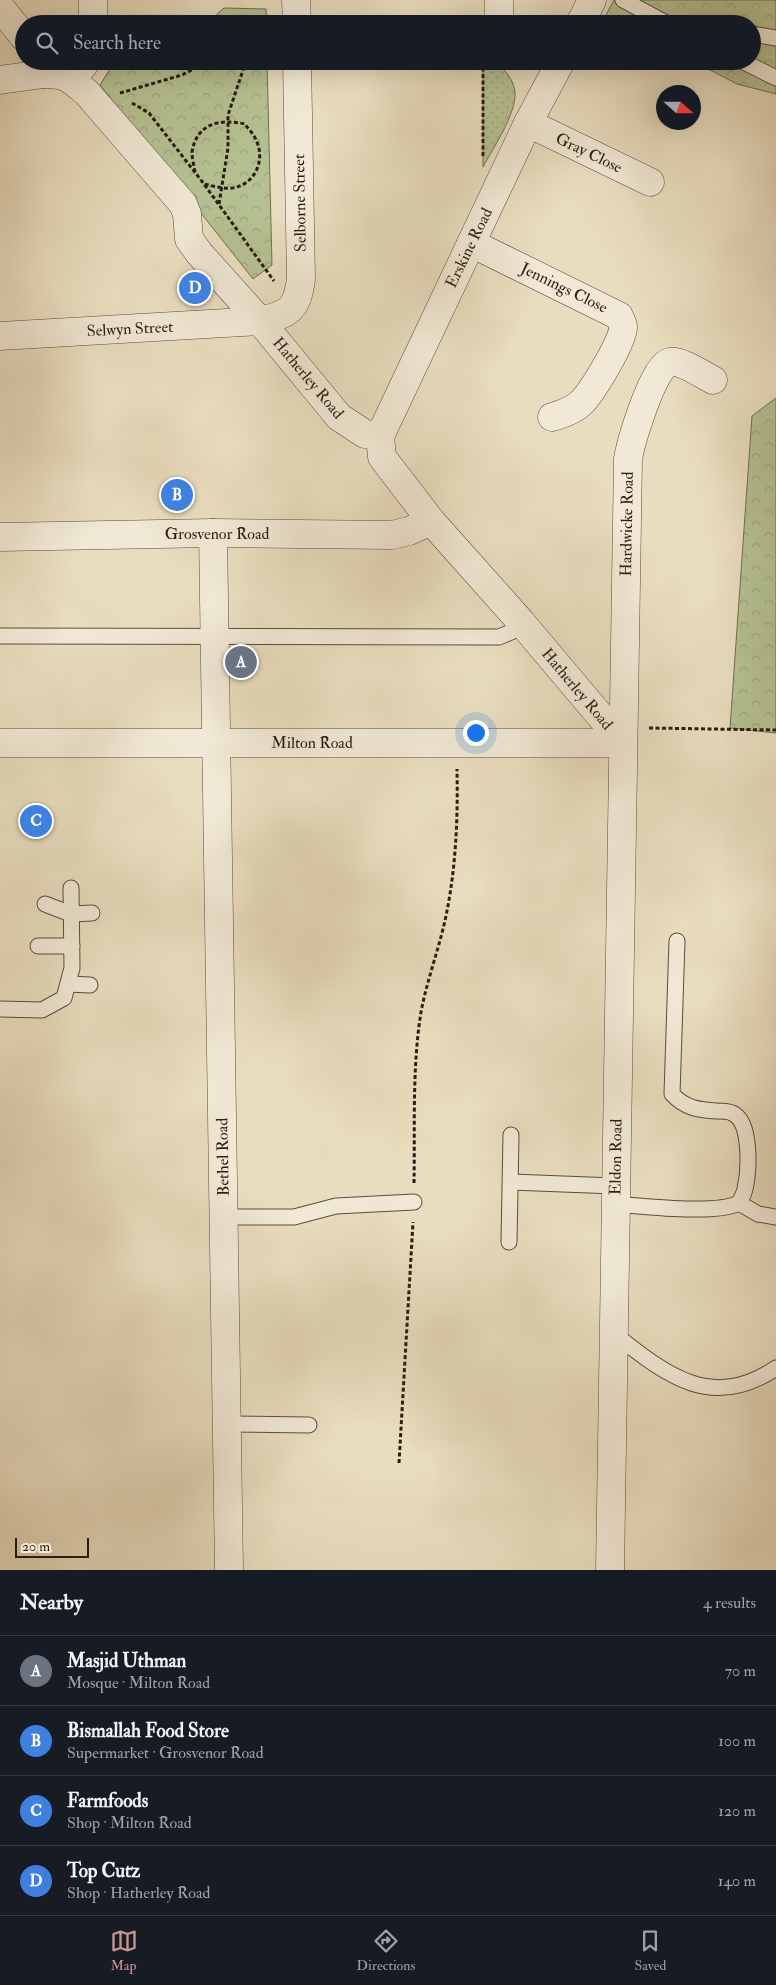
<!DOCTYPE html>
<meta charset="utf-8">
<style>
:root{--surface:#171b24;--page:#20242c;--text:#f1f3f6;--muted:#9ea1a6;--line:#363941;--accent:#c59692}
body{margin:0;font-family:"IM FELL Double Pica",serif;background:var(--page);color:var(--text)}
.compass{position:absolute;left:656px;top:85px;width:45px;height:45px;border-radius:50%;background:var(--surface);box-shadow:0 5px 20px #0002;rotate:111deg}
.scale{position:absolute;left:15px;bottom:12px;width:74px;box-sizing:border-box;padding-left:5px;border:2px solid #2c1c12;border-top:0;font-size:14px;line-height:18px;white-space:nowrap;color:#2c1c12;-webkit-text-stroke:4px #f1e9d5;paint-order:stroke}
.you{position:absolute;left:475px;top:732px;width:18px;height:18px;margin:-12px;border:4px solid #fff;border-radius:50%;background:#1a73e8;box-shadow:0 0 0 8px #1a73e833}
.badge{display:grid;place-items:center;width:32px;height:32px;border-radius:50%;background:var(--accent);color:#fff;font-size:16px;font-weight:700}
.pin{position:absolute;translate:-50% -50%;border:2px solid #fff;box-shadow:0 1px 5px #0006}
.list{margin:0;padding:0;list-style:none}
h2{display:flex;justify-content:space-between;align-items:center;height:65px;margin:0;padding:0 20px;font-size:21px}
h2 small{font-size:16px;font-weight:400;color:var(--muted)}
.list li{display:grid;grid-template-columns:32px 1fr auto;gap:15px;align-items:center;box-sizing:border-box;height:70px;padding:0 20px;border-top:1px solid var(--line)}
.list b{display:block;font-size:19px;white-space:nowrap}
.list p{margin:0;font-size:16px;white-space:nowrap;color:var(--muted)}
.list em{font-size:16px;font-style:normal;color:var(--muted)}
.icon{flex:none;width:28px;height:28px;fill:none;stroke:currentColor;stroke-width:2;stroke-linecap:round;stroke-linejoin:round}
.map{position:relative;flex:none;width:776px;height:1570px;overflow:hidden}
.search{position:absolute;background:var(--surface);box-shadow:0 5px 20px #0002;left:15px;right:15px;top:15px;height:55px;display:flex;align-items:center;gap:12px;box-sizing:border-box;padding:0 18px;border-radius:28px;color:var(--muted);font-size:19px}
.sheet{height:345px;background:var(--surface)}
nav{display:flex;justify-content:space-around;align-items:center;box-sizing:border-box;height:70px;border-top:1px solid var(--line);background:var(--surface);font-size:14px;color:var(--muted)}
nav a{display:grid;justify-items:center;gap:2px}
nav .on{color:var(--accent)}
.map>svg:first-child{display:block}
.grass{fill:url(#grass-dots);stroke:#706e52}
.forest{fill:url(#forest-crowns);stroke:#706e52}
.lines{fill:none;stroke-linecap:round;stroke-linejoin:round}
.service-casing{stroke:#5b4c3d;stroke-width:17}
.minor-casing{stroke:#5b4c3d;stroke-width:29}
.path{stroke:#2c1c12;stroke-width:3;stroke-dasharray:4 2.5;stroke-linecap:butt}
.service{stroke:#f1e9d5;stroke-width:15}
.minor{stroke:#f1e9d5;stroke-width:28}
.labels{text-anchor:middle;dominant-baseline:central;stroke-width:4;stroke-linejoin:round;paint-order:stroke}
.street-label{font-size:16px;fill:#2c1c12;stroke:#f1e9d5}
</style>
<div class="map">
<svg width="776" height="1570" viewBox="0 0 776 1570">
<defs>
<pattern id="grass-dots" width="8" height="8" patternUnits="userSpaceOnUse" patternTransform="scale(1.25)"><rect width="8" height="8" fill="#b5c192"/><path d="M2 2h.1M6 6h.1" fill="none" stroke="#9ca57d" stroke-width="1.8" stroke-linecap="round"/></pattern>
<pattern id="forest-crowns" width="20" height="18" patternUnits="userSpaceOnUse" patternTransform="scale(1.25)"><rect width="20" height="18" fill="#b5c192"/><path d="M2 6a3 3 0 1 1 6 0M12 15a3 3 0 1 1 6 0" fill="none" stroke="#9ca57d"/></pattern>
</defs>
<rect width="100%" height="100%" fill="#e9ddbf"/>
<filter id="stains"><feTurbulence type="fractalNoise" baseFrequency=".004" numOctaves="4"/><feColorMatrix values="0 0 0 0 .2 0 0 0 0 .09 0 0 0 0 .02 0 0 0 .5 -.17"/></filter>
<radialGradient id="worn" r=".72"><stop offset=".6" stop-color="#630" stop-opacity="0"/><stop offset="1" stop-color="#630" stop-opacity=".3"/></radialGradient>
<path class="grass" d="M483,61H496C503,69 511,76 514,87C521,107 493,148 483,167Z"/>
<g class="forest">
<path d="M614,0H776V94L737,84L693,61H752V24H622L606,15Z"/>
<path d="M224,8L266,9L267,24H216L217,14Z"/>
<path d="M115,61H267L272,265L253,279L100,85Z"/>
<path d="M776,398V733L730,728L752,416Z"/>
</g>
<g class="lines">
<defs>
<g id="service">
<path d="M623,0L668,24"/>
<path d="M752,34L776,38"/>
<path d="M742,61L776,78"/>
<path d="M0,636L499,637L511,632L521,622"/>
<path d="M45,904L71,914L92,913"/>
<path d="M677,941L672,1094C685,1108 698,1110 717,1111C721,1111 728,1111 732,1113C752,1121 749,1171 745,1189C744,1194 741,1199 739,1203"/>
<path d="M38,946H72"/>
<path d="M68,984L90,985"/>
<path d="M0,1009L42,1010L64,998L72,968L71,888"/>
<path d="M511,1182L615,1186"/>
<path d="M615,1204C644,1206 716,1215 739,1203L758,1214L776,1217"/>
<path d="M224,1217H294L336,1206L414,1202"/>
<path d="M509,1242L511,1135"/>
<path d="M613,1333C665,1374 711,1412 776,1368"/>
<path d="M227,1424L309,1425"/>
</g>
<g id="minor">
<path d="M93,0V24"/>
<path d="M296,0L297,24"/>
<path d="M499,0V16L502,24"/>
<path d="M0,7L24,37"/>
<path d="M580,24L592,0"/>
<path d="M37,61L43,74C67,74 69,78 87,93L183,204L187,214L189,239L199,253L260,321L339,417L365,434L380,436L382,457L431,521L521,622L623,743"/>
<path d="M71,79L83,66L86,61"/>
<path d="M0,80L43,74"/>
<path d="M528,123L650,182"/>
<path d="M471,243L619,316C620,319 623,323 623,327C624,340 593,390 583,401C575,410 563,414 552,417"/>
<path d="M0,336L260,321C289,314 297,310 301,279L297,61"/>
<path d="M380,436L528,123L561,61"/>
<path d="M213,533L229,1570"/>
<path d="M0,537L213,533L392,535L409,531L431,521"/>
<path d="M0,743H623"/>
<path d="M610,1570L628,459C631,442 653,366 670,362C681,360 703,375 713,380"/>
</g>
</defs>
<use href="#service" class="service-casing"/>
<use href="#minor" class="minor-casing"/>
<g class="path">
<path d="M483,61V156"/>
<path d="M120,93L182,75L209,61"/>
<path d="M132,103L149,113L204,184L274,281"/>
<path d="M195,172C194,166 192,158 192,152C197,122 221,119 245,124C248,129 254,134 256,140C266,160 255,185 232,188C223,189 213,186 204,184"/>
<path d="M219,204L228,148V115L246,61"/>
<path d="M649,728L776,730"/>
<path d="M414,1183C415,1127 412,1068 421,1012C427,980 439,949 446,916C456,867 458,819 457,769"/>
<path d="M399,1463L413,1222"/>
</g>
<use href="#service" class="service"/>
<use href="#minor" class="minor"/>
</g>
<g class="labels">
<g class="street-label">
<text transform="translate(589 153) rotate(26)">Gray Close</text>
<text transform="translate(300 203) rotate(-91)">Selborne Street</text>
<text transform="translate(469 248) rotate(-64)">Erskine Road</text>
<text transform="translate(564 288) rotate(26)">Jennings Close</text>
<text transform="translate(130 329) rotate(-3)">Selwyn Street</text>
<text transform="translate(308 378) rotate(50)">Hatherley Road</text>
<text transform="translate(627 524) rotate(-89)">Hardwicke Road</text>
<text x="217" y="534">Grosvenor Road</text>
<text transform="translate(577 689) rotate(50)">Hatherley Road</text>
<text x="312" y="743">Milton Road</text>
<text transform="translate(223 1157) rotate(-91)">Bethel Road</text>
<text transform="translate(616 1157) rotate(-89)">Eldon Road</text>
</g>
</g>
<rect width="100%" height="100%" filter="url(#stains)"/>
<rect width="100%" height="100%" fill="url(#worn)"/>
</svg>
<svg class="compass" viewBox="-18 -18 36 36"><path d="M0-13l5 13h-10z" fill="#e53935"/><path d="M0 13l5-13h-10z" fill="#9ea1a6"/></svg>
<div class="scale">20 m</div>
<div class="you"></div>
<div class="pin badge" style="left:241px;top:662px;background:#6b7280">A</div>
<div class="pin badge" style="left:177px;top:495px;background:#3f7fe0">B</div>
<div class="pin badge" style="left:36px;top:821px;background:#3f7fe0">C</div>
<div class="pin badge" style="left:195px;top:288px;background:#3f7fe0">D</div>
<div class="search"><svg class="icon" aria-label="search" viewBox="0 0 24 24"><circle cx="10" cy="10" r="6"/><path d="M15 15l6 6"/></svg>Search here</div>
</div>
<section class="sheet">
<h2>Nearby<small>4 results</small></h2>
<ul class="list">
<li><span class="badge" style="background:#6b7280">A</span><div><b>Masjid Uthman</b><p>Mosque · Milton Road</p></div><em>70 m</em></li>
<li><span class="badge" style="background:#3f7fe0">B</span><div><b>Bismallah Food Store</b><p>Supermarket · Grosvenor Road</p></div><em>100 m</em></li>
<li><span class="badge" style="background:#3f7fe0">C</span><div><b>Farmfoods</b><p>Shop · Milton Road</p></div><em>120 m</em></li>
<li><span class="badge" style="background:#3f7fe0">D</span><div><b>Top Cutz</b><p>Shop · Hatherley Road</p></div><em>140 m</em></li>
</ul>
</section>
<nav>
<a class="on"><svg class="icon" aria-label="map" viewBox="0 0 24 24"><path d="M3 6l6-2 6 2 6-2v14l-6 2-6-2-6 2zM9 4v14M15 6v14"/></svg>Map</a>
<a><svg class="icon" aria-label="directions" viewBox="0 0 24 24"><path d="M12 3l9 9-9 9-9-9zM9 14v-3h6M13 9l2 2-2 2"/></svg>Directions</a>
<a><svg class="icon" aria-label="saved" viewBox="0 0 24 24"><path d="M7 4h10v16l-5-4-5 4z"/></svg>Saved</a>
</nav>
